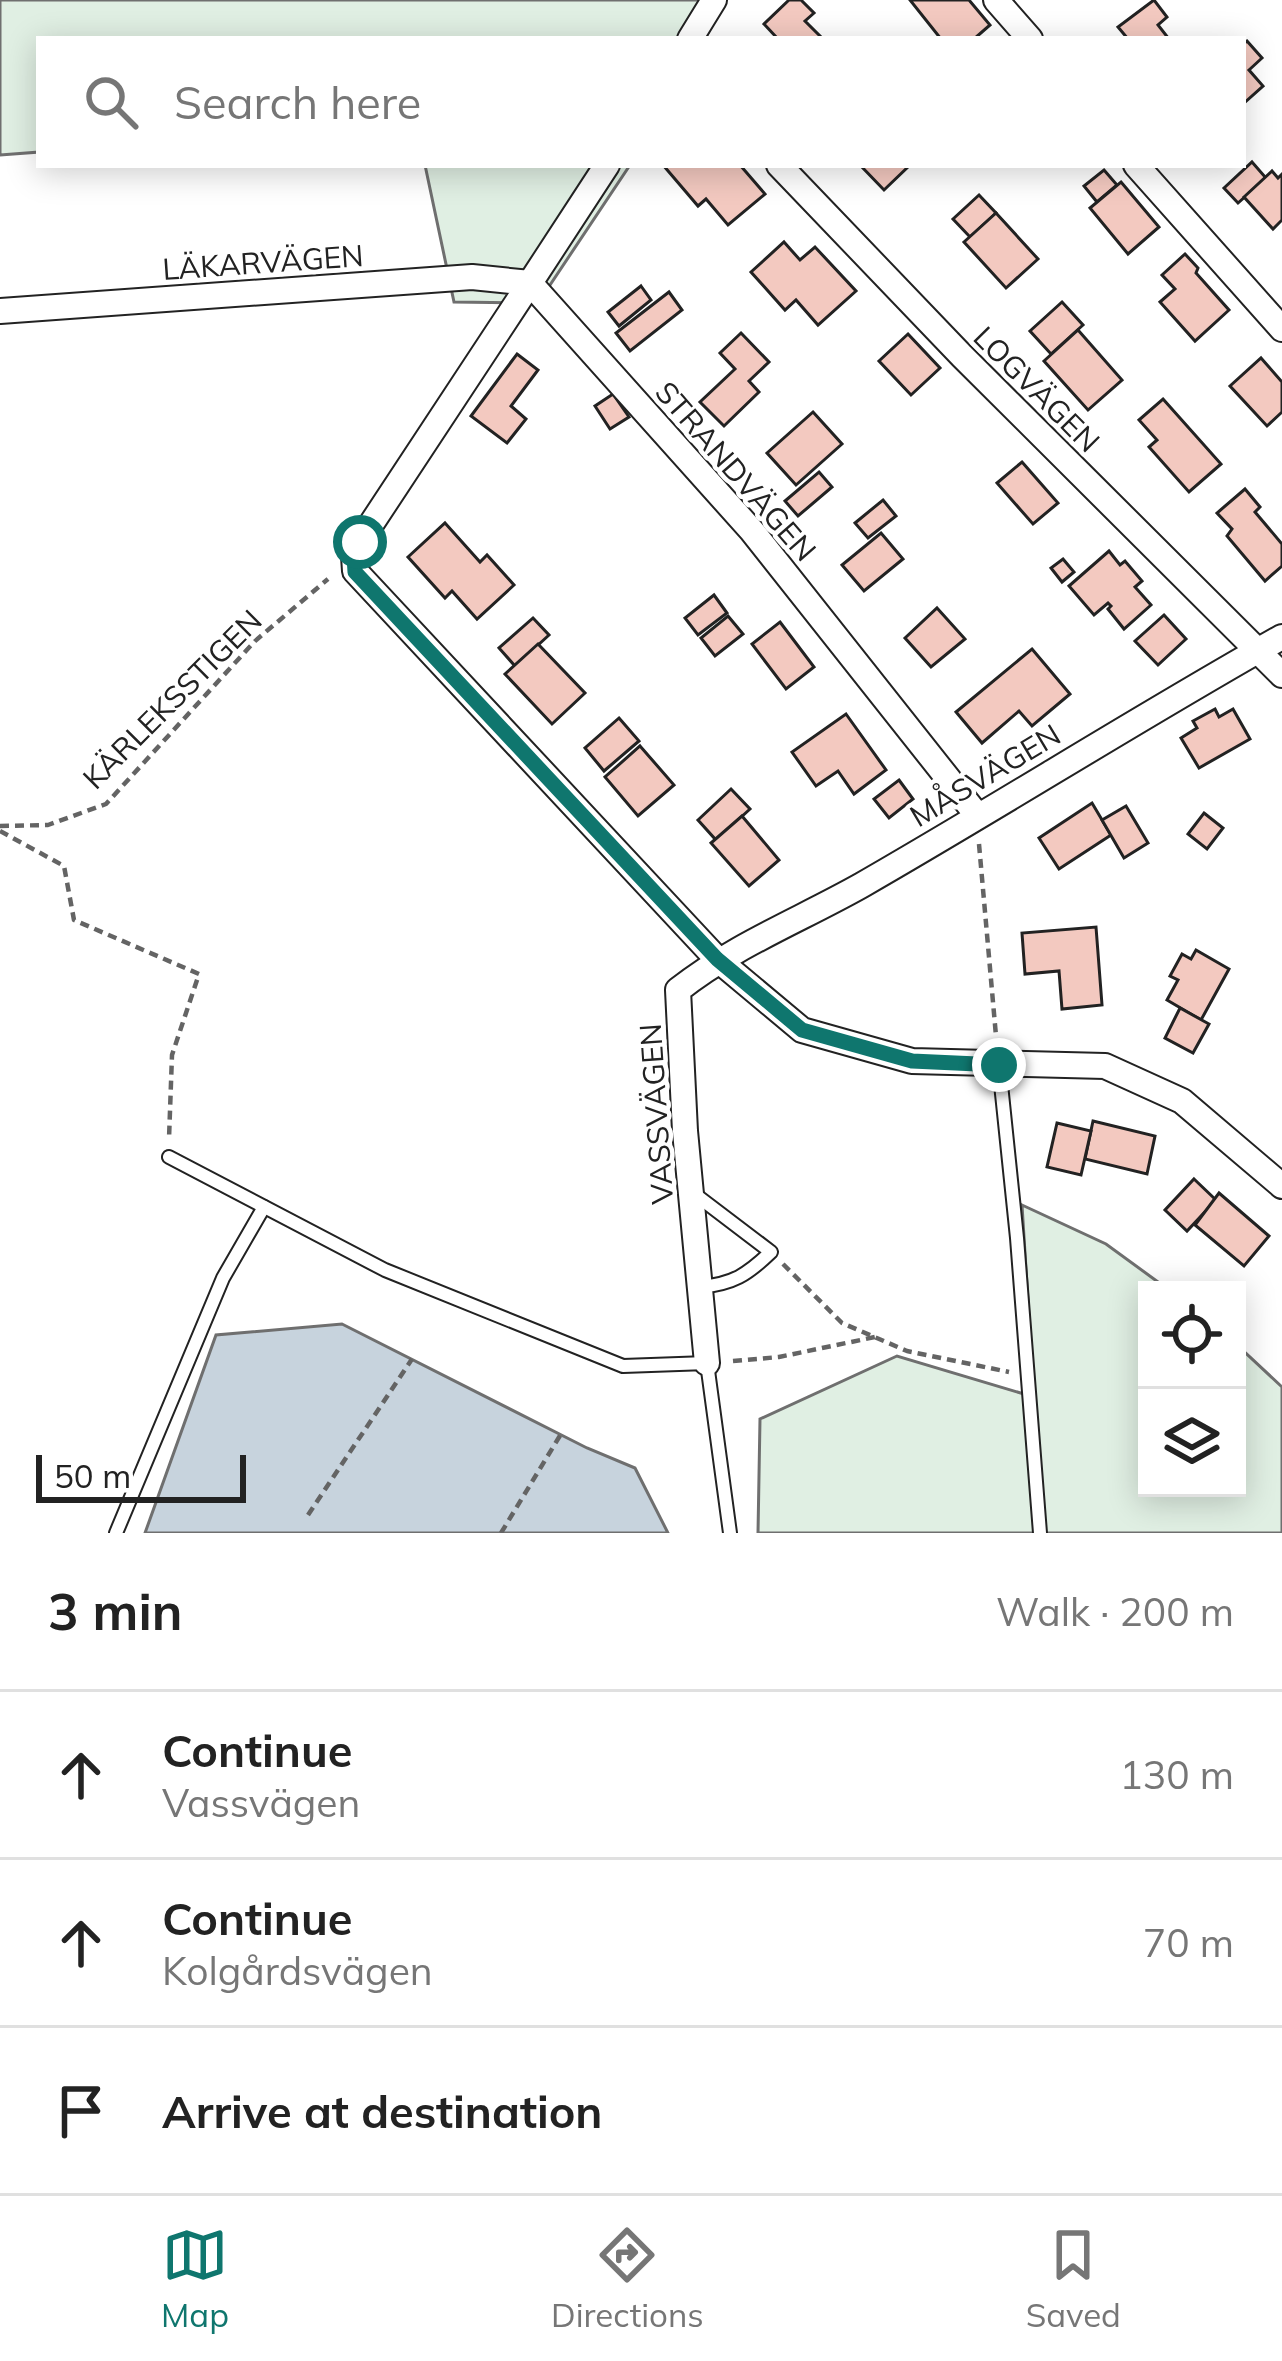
<!DOCTYPE html>
<meta charset="utf-8">
<style>
:root{--surface:#fff;--page:#f2f2f2;--text:#222;--muted:#767676;--line:#e0e0e0;--accent:#0f766e}
body{margin:0;font-family:Mulish,sans-serif;background:var(--page);color:var(--text)}
.controls{position:absolute;right:36px;bottom:36px;display:grid;overflow:hidden;border-radius:0px;box-shadow:0 6px 30px #0003}
.controls button{width:108px;height:108px;display:grid;place-items:center;padding:0;border:0;border-bottom:3px solid var(--line);background:var(--surface);color:var(--text);font:60px sans-serif}
.scale{position:absolute;left:36px;bottom:30px;width:210px;box-sizing:border-box;padding-left:12px;border:6px solid #222;border-top:0;font-size:33px;line-height:42px;white-space:nowrap;color:#222;-webkit-text-stroke:9px #fff;paint-order:stroke}
.stop{position:absolute;width:36px;height:36px;margin:-27px;border:9px solid #0f766e;border-radius:50%;background:#fff}
.stop.end{background:#0f766e;border-color:#fff;box-shadow:0 3px 12px #0008}
.list{margin:0;padding:0;list-style:none}
h2{display:flex;justify-content:space-between;align-items:center;height:156px;margin:0;padding:0 48px;font-size:51px}
h2 small{font-size:39px;font-weight:400;color:var(--muted)}
.list li{display:grid;grid-template-columns:78px 1fr auto;gap:36px;align-items:center;box-sizing:border-box;height:168px;padding:0 48px;border-top:3px solid var(--line)}
.list b{display:block;font-size:45px;white-space:nowrap}
.list p{margin:0;font-size:39px;white-space:nowrap;color:var(--muted)}
.list em{font-size:39px;font-style:normal;color:var(--muted)}
.icon{flex:none;width:66px;height:66px;fill:none;stroke:currentColor;stroke-width:2;stroke-linecap:round;stroke-linejoin:round}
.map{position:relative;flex:none;width:1282px;height:1533px;overflow:hidden}
.search{position:absolute;background:var(--surface);box-shadow:0 6px 30px #0003;left:36px;right:36px;top:36px;height:132px;display:flex;align-items:center;gap:30px;box-sizing:border-box;padding:0 42px;border-radius:0px;color:var(--muted);font-size:45px}
.sheet{height:660px;background:var(--surface)}
nav{display:flex;justify-content:space-around;align-items:center;box-sizing:border-box;height:168px;border-top:3px solid var(--line);background:var(--surface);font-size:33px;color:var(--muted)}
nav a{display:grid;justify-items:center;gap:6px}
nav .on{color:var(--accent)}
.map>svg:first-child{display:block}
.green{fill:#e0efe3;stroke:#6f6f6f;stroke-width:3}
.water{fill:#c7d3dd;stroke:#6f6f6f;stroke-width:3}
.building{fill:#f3c9c0;stroke:#222;stroke-width:3}
.lines{fill:none;stroke-linecap:round;stroke-linejoin:round}
.service-casing{stroke:#222;stroke-width:16}
.minor-casing{stroke:#222;stroke-width:28}
.path{stroke:#646464;stroke-width:4.5;stroke-dasharray:9 6;stroke-linecap:butt}
.service{stroke:#fff;stroke-width:12}
.minor{stroke:#fff;stroke-width:24}
.route{stroke:#0f766e;stroke-width:15}
.labels{text-anchor:middle;dominant-baseline:central;stroke-width:9;stroke-linejoin:round;paint-order:stroke}
.street-label{font-size:30px;fill:#222;stroke:#fff}
</style>
<div class="map">
<svg width="1282" height="1533" viewBox="0 0 1282 1533">
<rect width="100%" height="100%" fill="#fff"/>
<g class="green">
<path d="M0,0H725L705,39H39V152L0,155Z"/>
<path d="M425,165H630L538,303L454,302Z"/>
<path d="M1022,1205L1106,1244L1169,1290H1147V1488H1237V1345L1282,1387V1533H758L760,1419L897,1356L1034,1397Z"/>
</g>
<path class="water" d="M342,1324L587,1448L635,1468L668,1533H145L216,1335Z"/>
<g class="building">
<path d="M789,0H801L814,13L805,21L823,39H778L764,24Z"/>
<path d="M910,0H969L990,25L974,39H941Z"/>
<path d="M1154,0L1167,17L1158,25L1169,39H1128L1118,27Z"/>
<path d="M1247,41L1262,58L1249,70L1263,86L1243,104V44Z"/>
<path d="M1252,162L1266,178L1238,203L1224,188Z"/>
<path d="M663,165H740L765,194L728,225L706,199L698,206Z"/>
<path d="M860,165H910L884,190Z"/>
<path d="M1104,170L1117,185L1097,202L1084,186Z"/>
<path d="M1272,171L1278,178L1282,174V220L1273,229L1244,197Z"/>
<path d="M1121,182L1159,227L1128,254L1090,208Z"/>
<path d="M979,195L996,213L970,237L953,219Z"/>
<path d="M996,213L1038,259L1006,288L964,242Z"/>
<path d="M784,242L800,260L815,247L856,291L818,325L796,300L785,310L751,272Z"/>
<path d="M1185,254L1198,268L1196,273L1229,310L1195,341L1160,302L1175,289L1162,275Z"/>
<path d="M641,286L651,300L619,326L608,312Z"/>
<path d="M669,292L682,310L630,351L616,333Z"/>
<path d="M1062,302L1083,325L1051,354L1030,331Z"/>
<path d="M1078,330L1122,380L1088,410L1044,361Z"/>
<path d="M741,333L769,362L749,381L759,392L724,426L700,402L735,369L720,353Z"/>
<path d="M908,334L940,368L911,395L879,361Z"/>
<path d="M517,354L538,370L511,406L526,419L507,443L471,416Z"/>
<path d="M1261,358L1282,382V412L1267,426L1230,386Z"/>
<path d="M613,394L629,417L610,429L595,406Z"/>
<path d="M1163,399L1221,464L1189,492L1149,447L1157,440L1139,420Z"/>
<path d="M813,412L842,444L796,485L767,453Z"/>
<path d="M1022,462L1058,503L1033,524L997,483Z"/>
<path d="M819,472L832,487L798,516L785,501Z"/>
<path d="M1245,489L1260,507L1255,512L1282,544V566L1265,581L1227,536L1232,529L1217,513Z"/>
<path d="M883,500L896,516L868,538L855,523Z"/>
<path d="M445,523L480,562L487,555L514,585L477,619L452,591L445,598L408,557Z"/>
<path d="M881,533L903,559L864,591L842,565Z"/>
<path d="M1109,551L1120,565L1125,561L1142,581L1135,587L1151,605L1124,629L1108,609L1111,606L1108,603L1094,615L1069,586Z"/>
<path d="M1063,559L1074,572L1062,582L1051,568Z"/>
<path d="M714,595L727,613L698,635L685,618Z"/>
<path d="M937,608L965,639L931,667L905,638Z"/>
<path d="M1164,615L1186,639L1158,665L1135,641Z"/>
<path d="M728,616L743,634L715,656L701,638Z"/>
<path d="M533,618L549,635L515,666L499,648Z"/>
<path d="M780,622L814,667L786,689L752,644Z"/>
<path d="M538,644L585,693L552,724L505,674Z"/>
<path d="M1032,649L1070,694L1032,726L1019,711L982,743L956,712Z"/>
<path d="M1215,709L1219,717L1233,709L1250,739L1199,768L1181,738L1197,728L1193,721Z"/>
<path d="M846,714L886,770L854,794L838,771L816,786L792,752Z"/>
<path d="M619,718L639,741L604,771L585,748Z"/>
<path d="M640,746L674,785L638,816L605,777Z"/>
<path d="M899,780L913,799L889,818L874,799Z"/>
<path d="M731,789L750,809L716,840L698,820Z"/>
<path d="M1092,803L1111,835L1059,869L1039,838Z"/>
<path d="M1126,806L1148,843L1124,858L1102,820Z"/>
<path d="M1204,813L1223,828L1207,849L1188,834Z"/>
<path d="M742,816L779,860L749,886L711,843Z"/>
<path d="M1096,927L1102,1005L1062,1009L1059,971L1025,974L1022,933Z"/>
<path d="M1196,950L1229,969L1201,1020L1167,1000L1178,980L1170,976L1182,954L1191,959Z"/>
<path d="M1180,1008L1209,1024L1193,1053L1165,1038Z"/>
<path d="M1093,1121L1155,1136L1147,1174L1085,1159Z"/>
<path d="M1057,1123L1091,1131L1081,1175L1047,1167Z"/>
<path d="M1194,1179L1216,1200L1187,1231L1165,1210Z"/>
<path d="M1219,1193L1269,1236L1244,1266L1195,1225Z"/>
</g>
<g class="lines">
<defs>
<g id="service">
<path d="M999,1065L1017,1238L1040,1533"/>
<path d="M169,1157L385,1270L623,1366L707,1363L730,1533"/>
<path d="M692,1192L771,1252C747,1275 733,1284 700,1287"/>
<path d="M116,1533L223,1278L264,1207"/>
</g>
<g id="minor">
<path d="M996,0L1030,39"/>
<path d="M690,39L714,0"/>
<path d="M607,165L530,283L752,531L977,815"/>
<path d="M779,165L962,356L1282,675"/>
<path d="M1136,165L1282,329"/>
<path d="M0,311L472,277L530,283L360,541L354,556L355,571L717,959L802,1030L912,1061L1105,1066L1182,1101L1282,1186"/>
<path d="M707,1363L685,1131L678,990C735,945 800,920 862,885C1003,804 1140,717 1282,637"/>
</g>
</defs>
<use href="#service" class="service-casing"/>
<use href="#minor" class="minor-casing"/>
<g class="path">
<path d="M0,826L48,825L106,804L255,641L328,579"/>
<path d="M0,831L64,866L74,920L199,974L172,1055L169,1139"/>
<path d="M979,844L996,1036"/>
<path d="M783,1264L842,1323L907,1351L1009,1372"/>
<path d="M733,1361L779,1357L875,1337"/>
<path d="M308,1515L412,1359"/>
<path d="M501,1533L561,1434"/>
</g>
<use href="#service" class="service"/>
<use href="#minor" class="minor"/>
</g>
<g class="lines">
<path class="route" d="M360,542L354,556L355,572L717,959L802,1030L912,1061L999,1065"/>
</g>
<g class="labels">
<g class="street-label">
<text transform="translate(263 262) rotate(-4)">LÄKARVÄGEN</text>
<text transform="translate(1037 389) rotate(45)">LOGVÄGEN</text>
<text transform="translate(736 471) rotate(49)">STRANDVÄGEN</text>
<text transform="translate(172 699) rotate(-45)">KÄRLEKSSTIGEN</text>
<text transform="translate(985 775) rotate(-31)">MÅSVÄGEN</text>
<text transform="translate(656 1114) rotate(-94)">VASSVÄGEN</text>
</g>
</g>
</svg>
<div class="controls">
<button><svg class="icon" aria-label="locate" viewBox="0 0 24 24"><circle cx="12" cy="12" r="6"/><path d="M12 2v4M12 18v4M2 12h4M18 12h4"/></svg></button>
<button><svg class="icon" aria-label="layers" viewBox="0 0 24 24"><path d="M12 4l9 5-9 5-9-5zM3 14l9 5 9-5"/></svg></button>
</div>
<div class="scale">50 m</div>
<div class="stop" style="left:360px;top:542px"></div>
<div class="stop end" style="left:999px;top:1065px"></div>
<div class="search"><svg class="icon" aria-label="search" viewBox="0 0 24 24"><circle cx="10" cy="10" r="6"/><path d="M15 15l6 6"/></svg>Search here</div>
</div>
<section class="sheet">
<h2>3 min<small>Walk · 200 m</small></h2>
<ul class="list">
<li><svg class="icon" aria-label="ahead" viewBox="0 0 24 24"><path d="M12 20V5M6 11l6-6 6 6"/></svg><div><b>Continue</b><p>Vassvägen</p></div><em>130 m</em></li>
<li><svg class="icon" aria-label="ahead" viewBox="0 0 24 24"><path d="M12 20V5M6 11l6-6 6 6"/></svg><div><b>Continue</b><p>Kolgårdsvägen</p></div><em>70 m</em></li>
<li><svg class="icon" aria-label="arrive" viewBox="0 0 24 24"><path d="M6 21V4h12l-3 4 3 4H6"/></svg><div><b>Arrive at destination</b></div></li>
</ul>
</section>
<nav>
<a class="on"><svg class="icon" aria-label="map" viewBox="0 0 24 24"><path d="M3 6l6-2 6 2 6-2v14l-6 2-6-2-6 2zM9 4v14M15 6v14"/></svg>Map</a>
<a><svg class="icon" aria-label="directions" viewBox="0 0 24 24"><path d="M12 3l9 9-9 9-9-9zM9 14v-3h6M13 9l2 2-2 2"/></svg>Directions</a>
<a><svg class="icon" aria-label="saved" viewBox="0 0 24 24"><path d="M7 4h10v16l-5-4-5 4z"/></svg>Saved</a>
</nav>
